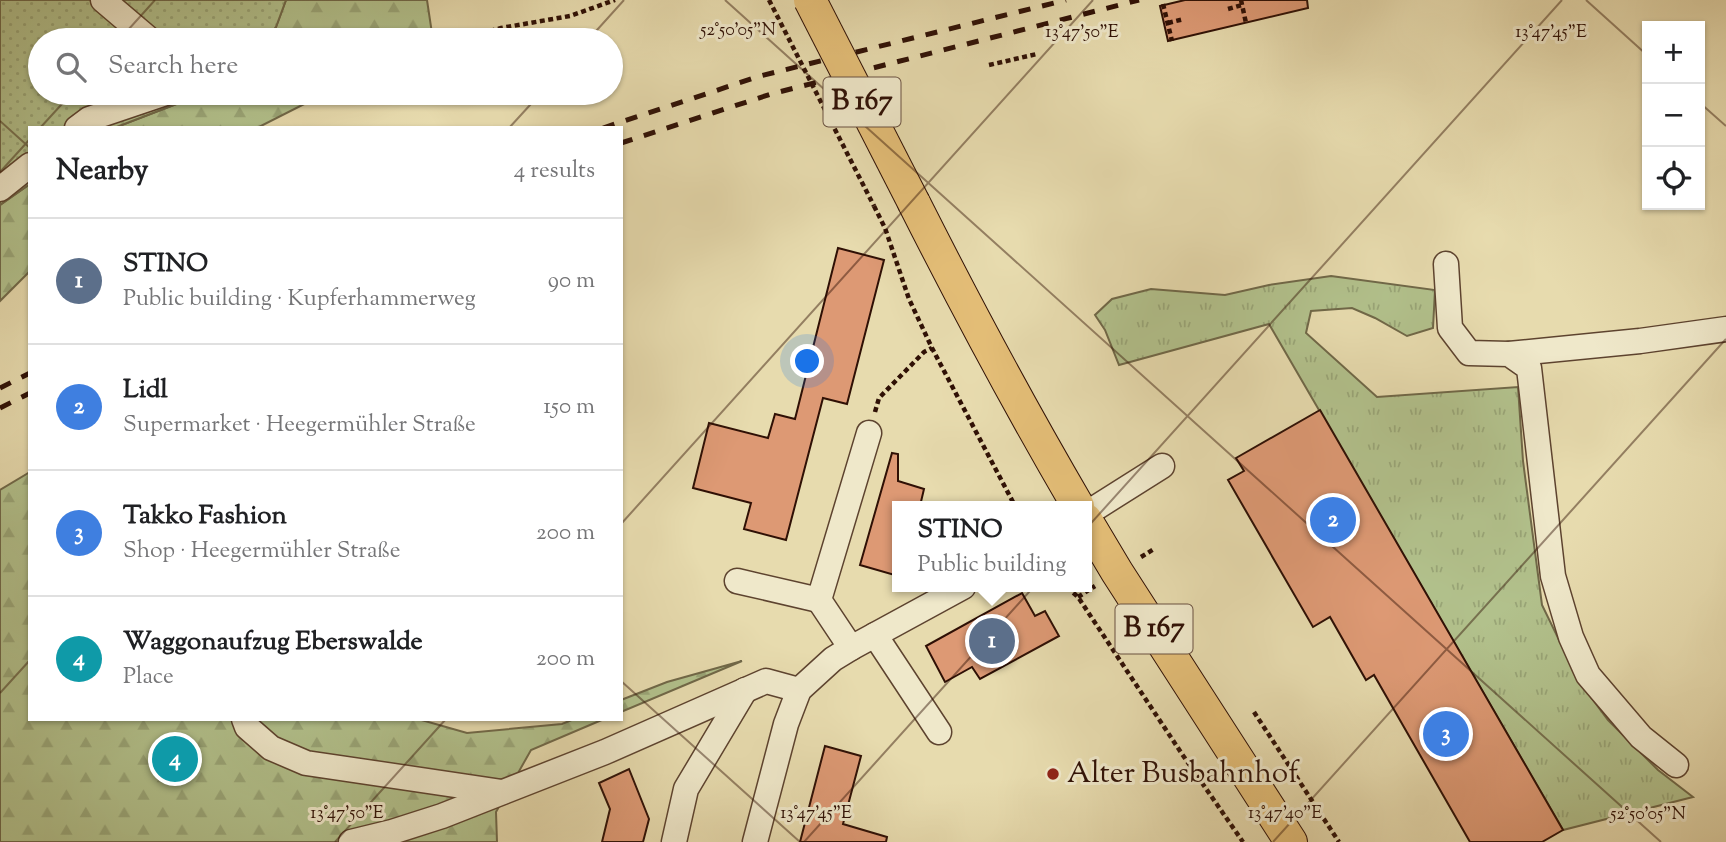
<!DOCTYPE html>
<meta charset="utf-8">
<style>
:root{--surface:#fff;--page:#f6f6f6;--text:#202124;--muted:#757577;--line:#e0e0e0;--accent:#d93025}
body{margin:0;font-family:"Sorts Mill Goudy",serif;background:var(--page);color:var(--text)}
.controls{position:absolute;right:21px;top:21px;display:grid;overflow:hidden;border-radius:0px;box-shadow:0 2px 5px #0004}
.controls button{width:63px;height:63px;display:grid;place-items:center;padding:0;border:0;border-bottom:2px solid var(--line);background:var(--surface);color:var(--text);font:35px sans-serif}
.you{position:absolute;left:808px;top:362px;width:24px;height:24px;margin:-18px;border:5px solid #fff;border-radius:50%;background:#1a73e8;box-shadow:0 0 0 10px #1a73e833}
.badge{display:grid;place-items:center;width:46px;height:46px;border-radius:50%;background:var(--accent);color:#fff;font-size:23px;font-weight:700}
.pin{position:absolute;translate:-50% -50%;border:4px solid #fff;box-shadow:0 2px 7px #0006}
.popup{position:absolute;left:892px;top:501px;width:200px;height:91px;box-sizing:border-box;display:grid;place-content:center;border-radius:0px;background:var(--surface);filter:drop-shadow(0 2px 5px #0005);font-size:23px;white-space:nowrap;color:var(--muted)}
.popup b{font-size:26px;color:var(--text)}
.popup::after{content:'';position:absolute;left:50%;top:100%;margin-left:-14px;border:14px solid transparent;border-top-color:var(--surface)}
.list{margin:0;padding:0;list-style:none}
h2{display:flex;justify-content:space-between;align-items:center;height:91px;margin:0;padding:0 28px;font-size:30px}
h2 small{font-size:23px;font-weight:400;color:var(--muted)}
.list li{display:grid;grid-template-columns:46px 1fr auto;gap:21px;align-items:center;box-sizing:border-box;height:126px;padding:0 28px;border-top:2px solid var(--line)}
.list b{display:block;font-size:26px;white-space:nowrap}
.list p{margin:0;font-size:23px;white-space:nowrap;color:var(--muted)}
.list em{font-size:23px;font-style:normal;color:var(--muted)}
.icon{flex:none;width:38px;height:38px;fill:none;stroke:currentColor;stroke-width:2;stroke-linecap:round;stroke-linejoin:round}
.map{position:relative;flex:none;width:1726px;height:842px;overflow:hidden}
.search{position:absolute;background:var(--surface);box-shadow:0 2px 5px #0004;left:28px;top:28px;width:595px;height:77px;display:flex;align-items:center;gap:18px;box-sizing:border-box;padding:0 24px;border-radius:38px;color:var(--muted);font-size:26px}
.panel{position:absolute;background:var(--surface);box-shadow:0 2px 5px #0004;left:28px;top:126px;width:595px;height:595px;border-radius:0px}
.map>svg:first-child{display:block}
.grass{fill:url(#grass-tufts);stroke:#706848;stroke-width:2}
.forest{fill:url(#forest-firs);stroke:#706848;stroke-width:2}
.garden{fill:url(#garden-dots);stroke:#706848;stroke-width:2}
.building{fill:#dd9974;stroke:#2f1005;stroke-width:2}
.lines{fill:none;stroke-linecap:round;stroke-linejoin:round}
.minor-casing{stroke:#5d432f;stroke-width:27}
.major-casing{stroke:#2f1005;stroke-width:34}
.path{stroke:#2f1005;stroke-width:4.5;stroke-dasharray:5 3.5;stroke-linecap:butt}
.minor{stroke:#efe8ca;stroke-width:24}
.major{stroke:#e4be77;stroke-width:32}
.rail{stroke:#2f1005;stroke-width:5;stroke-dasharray:12 12;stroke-linecap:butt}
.major-bridge-casing{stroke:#2f1005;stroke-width:34;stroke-linecap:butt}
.path-bridge{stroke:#2f1005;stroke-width:4.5;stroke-dasharray:5 3.5;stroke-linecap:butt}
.major-bridge{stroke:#e4be77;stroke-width:32}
.ticks{fill:none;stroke:#2f1005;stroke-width:2;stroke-opacity:0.45}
.poi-dot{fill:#8f2418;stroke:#efe8ca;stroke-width:2.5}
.labels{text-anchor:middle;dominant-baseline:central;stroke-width:6;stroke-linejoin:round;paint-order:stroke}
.shield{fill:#efe8ca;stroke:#695140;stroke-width:2}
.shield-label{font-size:28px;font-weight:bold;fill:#2f1005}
.poi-label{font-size:30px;fill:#2f1005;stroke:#efe8ca;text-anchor:start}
.ticks-label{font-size:18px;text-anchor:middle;fill:#2f1005;stroke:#efe8ca;stroke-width:6;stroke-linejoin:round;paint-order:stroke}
</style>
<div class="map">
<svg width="1726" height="842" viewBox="0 0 1726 842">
<defs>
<pattern id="grass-tufts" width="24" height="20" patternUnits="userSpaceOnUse" patternTransform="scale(1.75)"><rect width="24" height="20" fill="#b2c18c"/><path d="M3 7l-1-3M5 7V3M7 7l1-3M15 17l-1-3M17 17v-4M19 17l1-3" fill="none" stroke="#99a577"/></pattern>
<pattern id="forest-firs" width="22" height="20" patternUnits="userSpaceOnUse" patternTransform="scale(1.75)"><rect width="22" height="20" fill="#b2c18c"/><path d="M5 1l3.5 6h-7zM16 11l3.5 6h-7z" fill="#99a577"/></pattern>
<pattern id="garden-dots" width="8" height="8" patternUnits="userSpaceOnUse" patternTransform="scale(1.75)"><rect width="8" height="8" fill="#b2c18c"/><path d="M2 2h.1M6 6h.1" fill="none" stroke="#99a577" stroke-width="1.8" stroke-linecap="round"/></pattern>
</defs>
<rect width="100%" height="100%" fill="#e7dbae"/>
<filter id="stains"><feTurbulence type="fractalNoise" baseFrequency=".00286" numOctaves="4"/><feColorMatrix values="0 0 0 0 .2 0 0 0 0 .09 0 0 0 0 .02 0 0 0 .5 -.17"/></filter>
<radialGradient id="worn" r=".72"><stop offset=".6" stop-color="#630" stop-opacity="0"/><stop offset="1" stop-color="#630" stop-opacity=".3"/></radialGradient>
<path class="grass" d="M1331,276L1435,290L1433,328L1407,336L1375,318L1352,308L1311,311L1306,333L1377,397L1518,387L1523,461L1542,605L1579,681L1608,720L1658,770L1693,797L1563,830L1269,324L1119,365L1105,330L1095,315L1112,299L1151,289L1225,295L1269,285Z"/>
<g class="forest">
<path d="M286,0H427L433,40H265L276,27Z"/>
<path d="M205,93H326L257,128H114Z"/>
<path d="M30,184V271L0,301V205Z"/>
<path d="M30,472V719H418L467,733L562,724L574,719H604L531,750L496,812L497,842H0V490Z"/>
<path d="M742,661L621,712V700L667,682Z"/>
</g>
<path class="garden" d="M0,0H286L276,27L265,40H40V93H205L114,128H30V184L0,205Z"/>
<g class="building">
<path d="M1185,0H1307L1308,8L1168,41L1160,6Z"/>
<path d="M838,248L884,260L847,404L823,398L786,540L744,529L751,503L693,488L709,423L768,438L775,414L795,419Z"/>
<path d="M1320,410L1563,830L1542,842H1470L1374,675L1366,680L1330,617L1313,627L1228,480L1244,471L1236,458Z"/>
<path d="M892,453L898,454V481L924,489L920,506H898V576L860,565Z"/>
<path d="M1022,593L1035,616L1045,611L1059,636L980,679L972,667L945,682L926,646Z"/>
<path d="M825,746L861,756L843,824L887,837L886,842H800Z"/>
<path d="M629,769L649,819L643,842H602L610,809L599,783Z"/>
</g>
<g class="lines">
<defs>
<g id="minor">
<path d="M103,0L150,40"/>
<path d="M77,128L89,119L166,93"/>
<path d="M0,189L30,165"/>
<path d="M1446,264L1450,328L1469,353L1509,354L1529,368L1553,576L1571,637L1588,675L1641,737L1676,765"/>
<path d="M1509,354L1640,341L1726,329"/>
<path d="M1086,514L1162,466"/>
<path d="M737,581L819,600"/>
<path d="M875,635L939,732"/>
<path d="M851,648L819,600L869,433"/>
<path d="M244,719L247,727L271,748L306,763L502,792"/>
<path d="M351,842L392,832L442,816L605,752L766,681L799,690"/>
<path d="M674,842L686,789L745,690"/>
<path d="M755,842L786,724L799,690L833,659L851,648L963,587"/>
</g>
<g id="major">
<path d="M914,203C966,306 1020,407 1078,506"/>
<path d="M1086,520L1117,572L1291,842"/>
</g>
</defs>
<use href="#minor" class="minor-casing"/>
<use href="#major" class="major-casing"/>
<g class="path">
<path d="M1241,0L1246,23"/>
<path d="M1163,4L1172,41"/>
<path d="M1228,9L1242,5"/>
<path d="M1168,23L1184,19"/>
<path d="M351,40L386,38L393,40"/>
<path d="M457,40L501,28L570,16L615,0"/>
<path d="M989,65L1037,54"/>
<path d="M874,206L885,228L909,299L932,348L1015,506"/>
<path d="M875,412L879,398L924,352L932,348"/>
<path d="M1141,557L1154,549"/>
<path d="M1067,587L1078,597L1182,754L1243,842"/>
<path d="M1078,597L1095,586"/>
<path d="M1254,712L1339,842"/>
</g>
<use href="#minor" class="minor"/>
<use href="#major" class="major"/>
<g class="rail">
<path d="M603,128L760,76L1066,0"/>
<path d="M621,143L771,94L1139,0"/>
<path d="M0,388L30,373"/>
<path d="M0,408L30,393"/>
</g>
<defs>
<path id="major-bridge" d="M810,0L914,203"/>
</defs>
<use href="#major-bridge" class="major-bridge-casing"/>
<path class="path-bridge" d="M769,0L874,206"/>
<use href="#major-bridge" class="major-bridge"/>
</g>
<path class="ticks" d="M725,0L1661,842M1586,0L1647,55M119,40L155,0M588,40L624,0M1700,103L1726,126M0,121L30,148M40,128L72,93M509,128L541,93M0,172L30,139M621,524L1093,0M621,681L800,842M0,693L30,660M335,842L446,719M804,842L1562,0M1273,842L1726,339"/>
<circle class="poi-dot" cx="1053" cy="774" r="7"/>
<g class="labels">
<g class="shield">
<rect x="823.5" y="77.5" width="77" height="49" rx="5"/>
<rect x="1115.5" y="604.5" width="77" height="49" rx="5"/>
</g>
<g class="shield-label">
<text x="862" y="102">B 167</text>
<text x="1154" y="629">B 167</text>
</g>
<g class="poi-label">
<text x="1067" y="774">Alter Busbahnhof</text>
</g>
</g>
<g class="ticks-label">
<text x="738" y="35">52°50'05"N</text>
<text x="1082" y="37">13°47'50"E</text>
<text x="1551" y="37">13°47'45"E</text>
<text x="347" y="818">13°47'50"E</text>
<text x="816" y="818">13°47'45"E</text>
<text x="1285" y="818">13°47'40"E</text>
<text x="1648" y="819">52°50'05"N</text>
</g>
<rect width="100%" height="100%" filter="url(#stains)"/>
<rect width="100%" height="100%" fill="url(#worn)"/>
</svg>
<div class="controls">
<button>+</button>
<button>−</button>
<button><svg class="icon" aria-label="locate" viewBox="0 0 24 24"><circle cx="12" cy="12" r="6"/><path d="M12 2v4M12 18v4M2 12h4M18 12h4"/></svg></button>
</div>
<div class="you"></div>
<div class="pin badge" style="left:992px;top:641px;background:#5c6f8a">1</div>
<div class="popup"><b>STINO</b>Public building</div>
<div class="pin badge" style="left:1333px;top:520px;background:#3f7fe0">2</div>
<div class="pin badge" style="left:1446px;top:734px;background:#3f7fe0">3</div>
<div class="pin badge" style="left:175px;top:759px;background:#0f9aa8">4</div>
<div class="search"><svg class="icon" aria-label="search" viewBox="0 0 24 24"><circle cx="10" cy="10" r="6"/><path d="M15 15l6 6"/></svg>Search here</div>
<section class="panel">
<h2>Nearby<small>4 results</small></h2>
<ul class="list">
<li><span class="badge" style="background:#5c6f8a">1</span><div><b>STINO</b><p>Public building · Kupferhammerweg</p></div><em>90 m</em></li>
<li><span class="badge" style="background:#3f7fe0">2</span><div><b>Lidl</b><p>Supermarket · Heegermühler Straße</p></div><em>150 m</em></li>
<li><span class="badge" style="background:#3f7fe0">3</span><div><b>Takko Fashion</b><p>Shop · Heegermühler Straße</p></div><em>200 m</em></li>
<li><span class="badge" style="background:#0f9aa8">4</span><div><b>Waggonaufzug Eberswalde</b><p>Place</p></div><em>200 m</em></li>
</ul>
</section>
</div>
